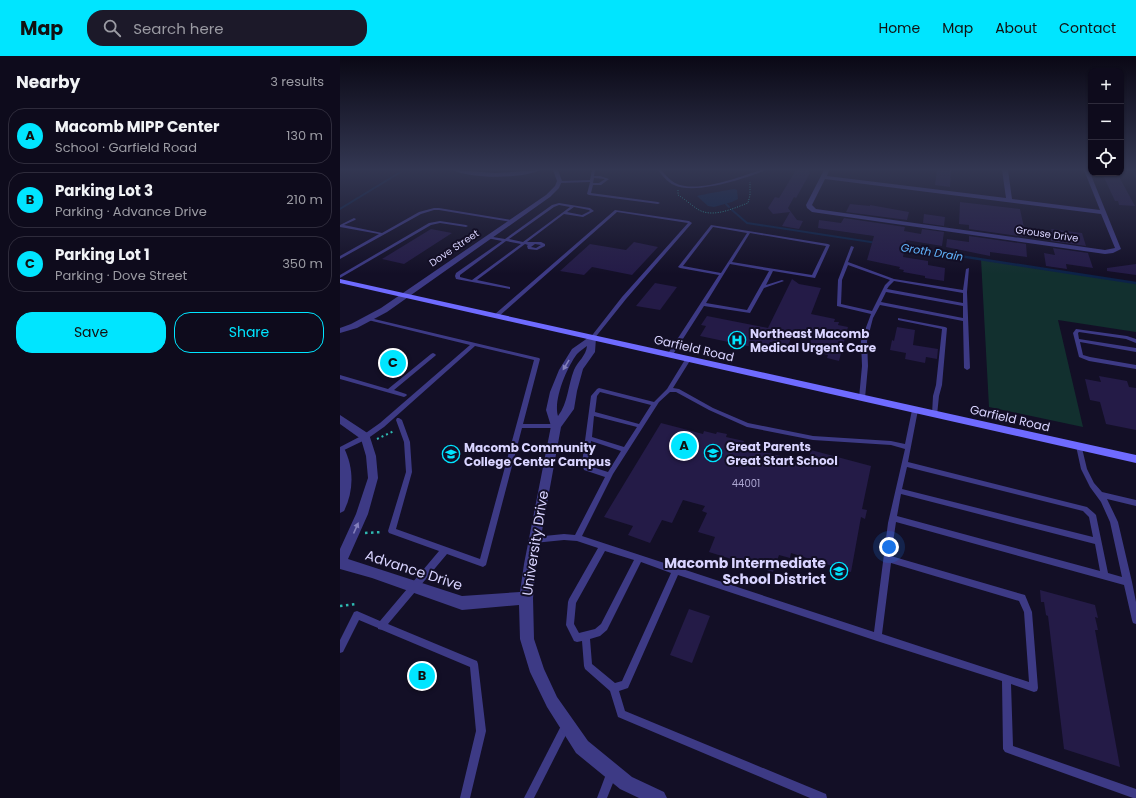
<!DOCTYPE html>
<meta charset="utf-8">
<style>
:root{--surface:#0e0b1c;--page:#1c1929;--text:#f1f3f6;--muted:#9b9ba3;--line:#2e2b3b;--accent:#00e5ff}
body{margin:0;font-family:Poppins,sans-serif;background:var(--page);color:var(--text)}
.controls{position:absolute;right:12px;top:12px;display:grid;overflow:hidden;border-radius:8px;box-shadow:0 1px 3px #0004}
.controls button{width:36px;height:36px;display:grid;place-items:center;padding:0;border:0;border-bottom:1px solid var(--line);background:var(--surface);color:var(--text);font:20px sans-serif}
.you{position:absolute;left:549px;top:491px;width:14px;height:14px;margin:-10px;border:3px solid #fff;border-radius:50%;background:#1a73e8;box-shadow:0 0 0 6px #1a73e833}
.badge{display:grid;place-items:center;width:26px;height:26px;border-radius:50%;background:var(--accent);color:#111;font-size:13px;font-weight:700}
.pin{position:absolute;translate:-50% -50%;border:2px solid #fff;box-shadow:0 1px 4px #0006}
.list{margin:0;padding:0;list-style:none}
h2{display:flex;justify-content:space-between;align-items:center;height:52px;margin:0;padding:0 16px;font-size:17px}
h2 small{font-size:13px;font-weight:400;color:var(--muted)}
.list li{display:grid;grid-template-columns:26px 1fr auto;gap:12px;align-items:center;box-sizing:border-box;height:56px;margin:0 8px 8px;padding:0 8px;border:1px solid var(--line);border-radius:16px}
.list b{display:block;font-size:15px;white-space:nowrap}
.list p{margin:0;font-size:13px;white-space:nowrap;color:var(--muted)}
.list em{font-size:13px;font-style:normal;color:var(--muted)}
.actions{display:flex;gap:8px;padding:12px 16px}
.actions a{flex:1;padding:9px 0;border:1px solid var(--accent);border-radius:16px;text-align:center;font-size:14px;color:var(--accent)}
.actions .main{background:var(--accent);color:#111}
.icon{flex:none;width:22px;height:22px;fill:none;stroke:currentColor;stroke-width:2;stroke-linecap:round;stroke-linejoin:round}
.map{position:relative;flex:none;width:796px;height:742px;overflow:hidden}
header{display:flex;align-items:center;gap:24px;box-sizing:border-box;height:56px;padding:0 20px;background:var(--accent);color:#111}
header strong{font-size:19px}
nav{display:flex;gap:22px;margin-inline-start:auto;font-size:14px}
.search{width:280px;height:36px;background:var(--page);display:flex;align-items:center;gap:10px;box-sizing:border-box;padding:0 14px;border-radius:16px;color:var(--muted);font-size:15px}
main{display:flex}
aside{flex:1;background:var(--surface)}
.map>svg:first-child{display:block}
.green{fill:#12302f}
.water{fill:#0c2248}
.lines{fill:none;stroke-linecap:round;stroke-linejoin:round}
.stream-far1{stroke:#0c2248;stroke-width:2}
.stream{stroke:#0c2248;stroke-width:2.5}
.building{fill:#241b47}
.path-far2{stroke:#2fb8b0;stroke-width:1;stroke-dasharray:1 1.5;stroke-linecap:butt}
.path-far1{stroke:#2fb8b0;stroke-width:2;stroke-dasharray:2 3;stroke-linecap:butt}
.path{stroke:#2fb8b0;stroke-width:2.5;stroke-dasharray:2.5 3.5;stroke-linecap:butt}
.lane{fill:#3d3a85;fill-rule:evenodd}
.street{fill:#3d3a85;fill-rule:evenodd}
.secondary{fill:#6f6bff;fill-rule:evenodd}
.oneway{fill:#837fbc}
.labels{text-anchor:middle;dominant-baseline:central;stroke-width:4;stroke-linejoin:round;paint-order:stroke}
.far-street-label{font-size:10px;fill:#d9d4ff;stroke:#130f26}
.number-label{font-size:10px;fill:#aca6d1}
.far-water-label{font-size:11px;font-style:italic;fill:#62b6ff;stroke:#130f26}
.poi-label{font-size:12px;font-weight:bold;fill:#d9d4ff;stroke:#130f26;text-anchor:start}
.street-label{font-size:12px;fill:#d9d4ff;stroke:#130f26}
.near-street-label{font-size:14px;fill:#d9d4ff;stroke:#130f26}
.near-poi-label{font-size:14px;font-weight:bold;fill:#d9d4ff;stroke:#130f26;text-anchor:end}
</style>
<header>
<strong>Map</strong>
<div class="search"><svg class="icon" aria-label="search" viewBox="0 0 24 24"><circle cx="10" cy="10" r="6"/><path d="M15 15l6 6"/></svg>Search here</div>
<nav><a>Home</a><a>Map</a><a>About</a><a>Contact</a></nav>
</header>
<main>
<aside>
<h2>Nearby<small>3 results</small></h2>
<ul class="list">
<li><span class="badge">A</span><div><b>Macomb MIPP Center</b><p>School · Garfield Road</p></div><em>130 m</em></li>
<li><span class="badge">B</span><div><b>Parking Lot 3</b><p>Parking · Advance Drive</p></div><em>210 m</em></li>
<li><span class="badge">C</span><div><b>Parking Lot 1</b><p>Parking · Dove Street</p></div><em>350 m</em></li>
</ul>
<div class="actions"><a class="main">Save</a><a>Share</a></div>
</aside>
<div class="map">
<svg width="796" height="742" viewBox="0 0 796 742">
<rect width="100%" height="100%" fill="#130f26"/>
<path class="green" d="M641,203L796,227V276L718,264L743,371L649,351Z"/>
<path class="water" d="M394,133L397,134L398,143L392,146L374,151L368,150L357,140C359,139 388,134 394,133Z"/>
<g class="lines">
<g class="stream-far1">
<path d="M792,114L796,121"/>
<path d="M386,148L389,151"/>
<path d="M0,153L59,117"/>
<path d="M392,154L407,167L537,187"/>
</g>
<path class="stream" d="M561,191L796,227"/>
</g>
<g class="building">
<path d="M456,114H470L468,117H470L456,142L454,141L448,152L457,164L463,165L459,173L442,170L450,156L433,158L428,152L435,141L439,142Z"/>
<path d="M597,114H611L610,131L595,129Z"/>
<path d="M762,117H777L795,150L779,149L778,145H775Z"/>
<path d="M620,146L680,153L686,181L629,173V169L619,168Z"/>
<path d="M510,148L530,150V149L569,156L567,164L506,156Z"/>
<path d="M584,158L605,161L604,170L583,167Z"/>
<path d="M504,162L565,171L564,175L581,178L582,173L604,176L602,190L566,184L563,201L588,205V209L605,212L604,225L585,222V220L563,216L564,214L559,213L560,211L527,204L534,180L478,172L479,164L501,167Z"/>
<path d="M91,173L112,177L64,208L42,203Z"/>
<path d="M711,173L742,177L746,190L711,185L709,175H712Z"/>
<path d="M629,180L686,188L687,201L650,196V200L606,191L607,183L629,186Z"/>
<path d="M294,186L318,191L292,219L252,211L244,219L220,215L250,188L286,194Z"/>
<path d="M713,192L748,197L753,212L726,208L727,213L706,210L704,197L715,199Z"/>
<path d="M796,208V219L767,215V212Z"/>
<path d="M452,223L459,228L481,232L471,258L495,263L494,266H499L498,269L508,271L499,305L487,302L488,299L478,297L479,294L468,292L472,281L453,277L448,290L430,286L426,294L360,280L366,270L361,269L367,260L428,272Z"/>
<path d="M315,227L337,231L320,254L296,250Z"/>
<path d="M557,271L575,274L573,289L598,293L597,303L586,301L585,307L565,303L566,297L550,294L552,284L554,285Z"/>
<path d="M759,320L787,325L789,331L796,332V374L766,368L760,346L750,344L745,323L761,326Z"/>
<path d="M321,367L363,378L364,375L376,378L377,376L387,378L386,381L404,385L402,390L460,405L462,400L469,402L471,394L531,410L522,453L527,454L525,463L521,461L511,516L451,497L450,502L439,499L433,516L369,496L375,481L358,476L367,457L362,455L365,450L343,444L332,467L322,464L310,487L288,479L293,470L264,461Z"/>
<path d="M700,534L755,549L758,562L755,561L758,574H755L780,711L724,693L708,560L706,559L704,546H701Z"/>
<path d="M349,553L370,560L352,607L330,599Z"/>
</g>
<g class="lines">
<path class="path-far2" d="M338,134V139C345,143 352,150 359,154C374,162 394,152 408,147L410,139V126"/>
<path class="path-far1" d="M37,383L54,375"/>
<g class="path">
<path d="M25,477L43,476"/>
<path d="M0,550L16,548"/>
</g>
<g class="lane">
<path d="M252,114H255L254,120H260L269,123L261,129H253L251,137L318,146L320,147L318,148L249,139L247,138L250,126L220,127L218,126L220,125L250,124ZM254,122L265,123L259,127H253Z"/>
<path d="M318,114H321C325,119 330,124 335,127C357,138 399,121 421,114H426C405,123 355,139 334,129C327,126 322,119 318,114Z"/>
<path d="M219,147L250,152L254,155L243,161L224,158L187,186H201L205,188V190L197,194L188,193L187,190L188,189L185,188L137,224L170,231V233L116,223L115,220L116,217L162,185L147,182V180L165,183L212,149ZM219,149L230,151L183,186L169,183L214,151ZM234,151L249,154L250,155L242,159L227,156ZM166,185L181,188L132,224L120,221V219ZM195,188L201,189L196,192L191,191Z"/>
<path d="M94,152H99L171,164L173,165L171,166L99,154H94L81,158L0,203V200L39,178L0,171V169L14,162L16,163L15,164L4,169L42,177L79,156Z"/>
<path d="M275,154L349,165L352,167L286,243L254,283H250V282L282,241L348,167L277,156L158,261H154V259Z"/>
<path d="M100,165L126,169L128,170L126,171L100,167L91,169L0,222V219L89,167Z"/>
<path d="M371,169L488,188L490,189L475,222L433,215L426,229L442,224L444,225L424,232L410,257L364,250L332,300H328L327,299L379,219L340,212L338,211ZM373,171L407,177L381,217L343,210ZM410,177L486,190L472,219L392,206ZM390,208L429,215L407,254L366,247Z"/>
<path d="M511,190L514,191L508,206L554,223L623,234L626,213L629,212L627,236L630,312L629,313L627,314L624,312L623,265L540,249L533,262L527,285L528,310L525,342L522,344L520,343L519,342L522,310L521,285L531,258L497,250V249L498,224ZM508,209L550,224L545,229L532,255L501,248L502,224ZM554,225L623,237V247L547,233L549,230ZM546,236L623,250V262L541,246Z"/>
<path d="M28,262H30L199,302L200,303L183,368H216L219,370L216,372H182L146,509L143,511L107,498L48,568L137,605L138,608L146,675L130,742H120L136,675L130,611L42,574L38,573V572L19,564L3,596L0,597V584L14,556L17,555L40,565L99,495L49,477L48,475L66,416L64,386L56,364L57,362H59L62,364L70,386L72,416L56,473L140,503L194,304L135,290L44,371L27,383L0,396V391L23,379L40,367L130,289L28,264Z"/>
<path d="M558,262L605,271L607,272L602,329L599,340L597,359L595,360L592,358L593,340L596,329L602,273L558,264Z"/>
<path d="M736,273L787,280L796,283V287L786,283L739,276L738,277L739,283L796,292V296L740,286L743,299L750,301L796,309V313L749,305L739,301L733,277Z"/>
<path d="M93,297L95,298L96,299L95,300L54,334L66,338L67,339L66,340L64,341L0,323V319L48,333L91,298Z"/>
<path d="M348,301L351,303L333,332L339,333L373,352L408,367L473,380L551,385L565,388L572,354L575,352L577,353L578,354L568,406L747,451L754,457L756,459L768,517L782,521L770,466L761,446L750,431L741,413L736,390L737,388H741L747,413L754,427L762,436L796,444V450L767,443L778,466L792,526L796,546V568L793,567L792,564L784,529L556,466L551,500L685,539L692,556L698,632L697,635L694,636L671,628L673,690L796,733V742H793L665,696L663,693L662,625L537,585L338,519L288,632L279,635L285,655L486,738L487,742H470L278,661L270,635L245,613L244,610L242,585L237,586L234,585L226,569L228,546L229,543L258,492L237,485L224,484L194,487L191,486L190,484L191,482L194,481L224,478L235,479L265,421L244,414L242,407L251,340L257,333L259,332L314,346L327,333L346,302ZM260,336L311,349L299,368L255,356L257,340ZM330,336H336L369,354L407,371L473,384L551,389L565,393L548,467L534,576L242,480L273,418L319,346ZM254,360L297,371L284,391L252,381ZM251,385L281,395L268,416L249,410L248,407ZM567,411L743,455L749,461L753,481L562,433ZM561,438L755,488L760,515L557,460ZM265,495L294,504L261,568L255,573L239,577L234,568L236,547ZM301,506L331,517L282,625L275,627L252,608L250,583L260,580L267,574ZM551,507L679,545L684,556L689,626L542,578Z"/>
<path d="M226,664L229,666L231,669L194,742H184L223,666Z"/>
<path d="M272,712L276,713L277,717L267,742H257L268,713Z"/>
</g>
<g class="street">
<path d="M113,114L156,117L200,114C183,123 130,123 113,114Z"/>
<path d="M213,114H218L222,125L219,132L210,141L47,256L17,272L0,277V272L11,268L41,252L206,139L215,130L217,125Z"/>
<path d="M484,114H489L487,120L666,142L662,114H668L672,143L760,154L744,114H749L781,193L773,197L765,198L472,156L467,152L466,149ZM485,123L761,158L775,192L765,194L476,153L472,149Z"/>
<path d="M252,279L256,282L255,296L243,313L237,335L234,353L221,371L196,508L193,542L194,583L204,613L217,641L248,685L292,721L324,736L327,742H299L280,733L236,697L207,651L190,616L180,583L179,549L122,554L32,522L0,513V493L16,458L28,422L26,400L21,383L0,368V359L29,378L36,400L38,422L28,458L8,503L122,540L180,536L184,508L211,370L206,354L210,336L219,314L232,293ZM247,290C246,300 238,305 234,314C228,329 228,347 218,360C213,344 227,311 237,298C240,295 244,292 247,290Z"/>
<path d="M0,391L4,392C14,412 14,435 4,455L0,457Z"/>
</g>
<path class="secondary" d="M0,223L796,399V407L0,227Z"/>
</g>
<defs><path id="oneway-solid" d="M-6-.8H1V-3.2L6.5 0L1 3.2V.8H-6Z"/></defs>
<g class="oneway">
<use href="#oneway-solid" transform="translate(226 309) rotate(121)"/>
<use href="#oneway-solid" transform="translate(16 472) rotate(-66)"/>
</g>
<linearGradient id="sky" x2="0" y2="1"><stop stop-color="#0a0815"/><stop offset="0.52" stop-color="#333752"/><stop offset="1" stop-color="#333752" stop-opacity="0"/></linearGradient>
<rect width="796" height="218" fill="url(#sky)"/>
<defs>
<symbol id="hospital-ring" viewBox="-11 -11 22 22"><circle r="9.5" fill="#130f26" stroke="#00e5ff" stroke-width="1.5"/><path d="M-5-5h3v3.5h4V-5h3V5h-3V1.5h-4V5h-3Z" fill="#00e5ff"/></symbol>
<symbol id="school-ring" viewBox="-11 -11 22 22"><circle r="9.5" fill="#130f26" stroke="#00e5ff" stroke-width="1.5"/><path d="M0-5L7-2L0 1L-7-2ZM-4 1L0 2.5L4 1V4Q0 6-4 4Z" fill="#00e5ff"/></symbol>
<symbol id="university-ring" viewBox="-11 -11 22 22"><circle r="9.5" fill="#130f26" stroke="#00e5ff" stroke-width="1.5"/><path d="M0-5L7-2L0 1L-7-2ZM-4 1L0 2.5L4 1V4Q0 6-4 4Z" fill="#00e5ff"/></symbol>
</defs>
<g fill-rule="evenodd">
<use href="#hospital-ring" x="387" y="274" width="20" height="20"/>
<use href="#school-ring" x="363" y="387" width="20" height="20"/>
<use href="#university-ring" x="101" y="388" width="20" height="20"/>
<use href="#school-ring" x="489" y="505" width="20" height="20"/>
</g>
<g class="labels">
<g class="far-street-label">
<text transform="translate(707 178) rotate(8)">Grouse Drive</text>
<text transform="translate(114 192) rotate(-34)">Dove Street</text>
</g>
<g class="number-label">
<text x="406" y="427">44001</text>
</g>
<g class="far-water-label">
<text transform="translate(592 196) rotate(9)">Groth Drain</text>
</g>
<g class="poi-label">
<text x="410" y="277">Northeast Macomb<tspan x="410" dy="14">Medical Urgent Care</tspan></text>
<text x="386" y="390">Great Parents<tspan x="386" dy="14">Great Start School</tspan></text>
<text x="124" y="391">Macomb Community<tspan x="124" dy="14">College Center Campus</tspan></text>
</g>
<g class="street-label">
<text transform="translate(354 292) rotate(13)">Garfield Road</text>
<text transform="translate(670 362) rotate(13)">Garfield Road</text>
</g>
<g class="near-street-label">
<text transform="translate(195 487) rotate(-81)">University Drive</text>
<text transform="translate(74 514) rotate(18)">Advance Drive</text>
</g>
<g class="near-poi-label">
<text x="486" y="507">Macomb Intermediate<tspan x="486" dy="16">School District</tspan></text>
</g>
</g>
</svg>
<div class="controls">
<button>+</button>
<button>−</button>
<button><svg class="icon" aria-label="locate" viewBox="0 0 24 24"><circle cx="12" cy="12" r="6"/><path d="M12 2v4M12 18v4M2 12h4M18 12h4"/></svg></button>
</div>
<div class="you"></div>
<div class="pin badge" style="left:344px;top:390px">A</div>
<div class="pin badge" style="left:82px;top:620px">B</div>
<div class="pin badge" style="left:53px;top:307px">C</div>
</div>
</main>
